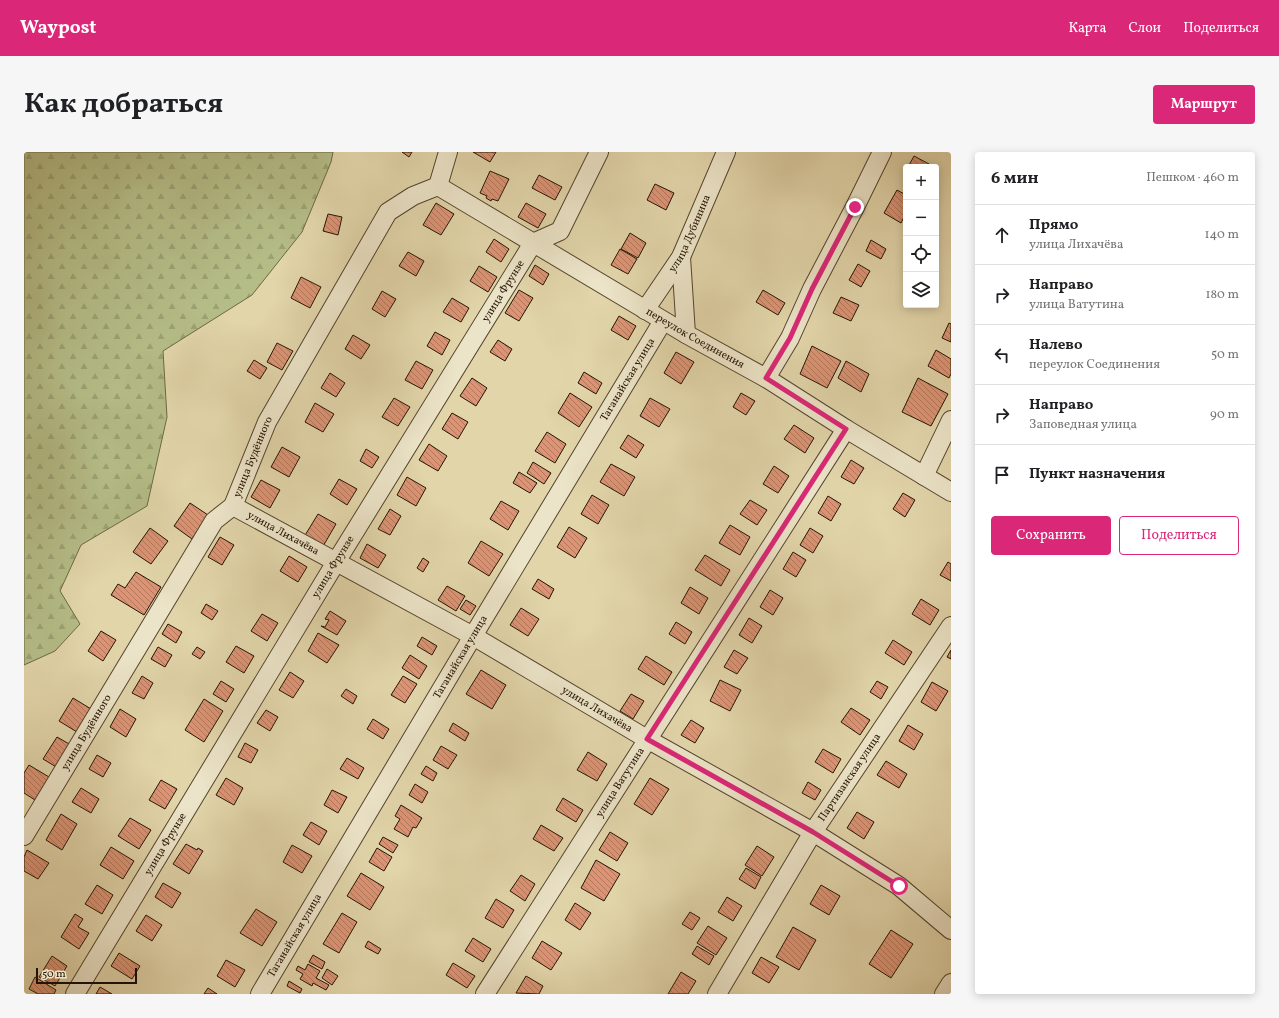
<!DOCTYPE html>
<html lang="ru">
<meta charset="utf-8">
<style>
:root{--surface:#fff;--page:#f6f6f6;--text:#202124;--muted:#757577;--line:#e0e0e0;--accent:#db2777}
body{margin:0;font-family:Vollkorn,serif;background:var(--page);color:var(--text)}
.controls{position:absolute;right:12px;top:12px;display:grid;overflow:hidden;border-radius:4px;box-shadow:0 2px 10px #0003}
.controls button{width:36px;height:36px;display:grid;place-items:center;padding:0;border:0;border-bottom:1px solid var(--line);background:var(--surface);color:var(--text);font:20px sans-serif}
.scale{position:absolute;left:12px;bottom:10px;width:101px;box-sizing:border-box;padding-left:4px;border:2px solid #251403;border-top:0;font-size:11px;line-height:14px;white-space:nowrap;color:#251403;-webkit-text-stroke:3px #ece4c8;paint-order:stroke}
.stop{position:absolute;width:12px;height:12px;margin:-9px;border:3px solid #db2777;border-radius:50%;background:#fff}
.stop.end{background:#db2777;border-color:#fff;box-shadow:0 1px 4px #0008}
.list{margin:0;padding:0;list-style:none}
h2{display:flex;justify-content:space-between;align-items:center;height:52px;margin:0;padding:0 16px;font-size:17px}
h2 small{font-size:13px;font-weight:400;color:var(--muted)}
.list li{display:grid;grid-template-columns:26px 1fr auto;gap:12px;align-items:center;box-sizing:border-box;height:60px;padding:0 16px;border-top:1px solid var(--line)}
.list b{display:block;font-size:15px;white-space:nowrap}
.list p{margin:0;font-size:13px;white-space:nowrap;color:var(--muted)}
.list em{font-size:13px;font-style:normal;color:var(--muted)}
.actions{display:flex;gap:8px;padding:12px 16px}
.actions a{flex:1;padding:9px 0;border:1px solid var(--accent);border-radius:4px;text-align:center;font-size:14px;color:var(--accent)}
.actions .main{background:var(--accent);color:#fff}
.icon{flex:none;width:22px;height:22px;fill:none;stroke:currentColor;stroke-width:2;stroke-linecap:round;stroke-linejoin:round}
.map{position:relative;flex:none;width:927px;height:842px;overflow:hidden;border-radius:4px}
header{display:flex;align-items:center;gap:24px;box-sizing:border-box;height:56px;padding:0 20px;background:var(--accent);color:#fff}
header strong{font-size:19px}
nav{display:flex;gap:22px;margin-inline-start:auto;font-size:14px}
.intro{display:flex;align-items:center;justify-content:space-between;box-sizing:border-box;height:96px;padding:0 24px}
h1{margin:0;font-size:28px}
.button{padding:10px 18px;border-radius:4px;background:var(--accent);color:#fff;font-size:14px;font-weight:700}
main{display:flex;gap:24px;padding:0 24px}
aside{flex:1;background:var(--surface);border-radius:4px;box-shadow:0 2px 10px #0003}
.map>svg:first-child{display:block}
.forest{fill:url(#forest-firs);stroke:#6d6845}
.building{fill:url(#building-back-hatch);stroke:#251403}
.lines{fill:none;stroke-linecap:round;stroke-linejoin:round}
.minor-casing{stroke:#54442d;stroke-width:20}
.minor{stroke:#ece4c8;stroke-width:18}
.route{stroke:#db2777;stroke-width:5}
.labels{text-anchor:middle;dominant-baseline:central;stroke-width:3;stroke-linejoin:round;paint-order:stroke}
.street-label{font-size:11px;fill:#251403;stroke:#ece4c8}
</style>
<header>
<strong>Waypost</strong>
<nav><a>Карта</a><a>Слои</a><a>Поделиться</a></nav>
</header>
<div class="intro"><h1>Как добраться</h1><a class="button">Маршрут</a></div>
<main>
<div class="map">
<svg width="927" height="842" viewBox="0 0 927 842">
<defs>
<pattern id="forest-firs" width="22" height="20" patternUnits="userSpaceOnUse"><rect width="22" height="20" fill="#b5bd87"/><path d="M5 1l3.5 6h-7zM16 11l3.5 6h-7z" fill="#9ca273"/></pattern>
<pattern id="building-back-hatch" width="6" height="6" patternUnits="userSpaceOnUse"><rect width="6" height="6" fill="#dd9474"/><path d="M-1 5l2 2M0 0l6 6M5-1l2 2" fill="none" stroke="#b3785d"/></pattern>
</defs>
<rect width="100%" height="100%" fill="#e2d5aa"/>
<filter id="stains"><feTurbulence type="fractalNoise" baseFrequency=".005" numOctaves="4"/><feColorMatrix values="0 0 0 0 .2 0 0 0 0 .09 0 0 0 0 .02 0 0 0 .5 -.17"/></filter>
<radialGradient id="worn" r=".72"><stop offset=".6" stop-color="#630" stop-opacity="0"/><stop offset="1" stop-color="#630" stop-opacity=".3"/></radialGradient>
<path class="forest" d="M0,0H309L307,10L278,80L228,143L139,199L143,265L123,354L57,393L36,439L56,472L31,499L0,513Z"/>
<g class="building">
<path d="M378,0H388L385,5Z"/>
<path d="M449,0H472L466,10Z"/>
<path d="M890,4L905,12L903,15H884Z"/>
<path d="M466,19L485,27L474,49L468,47L467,49L462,46L463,44L456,41Z"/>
<path d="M515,23L538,35L531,48L508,36Z"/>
<path d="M631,32L650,41L642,58L623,48Z"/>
<path d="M873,38L882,43V61L877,71L860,61Z"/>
<path d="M412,51L430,62L417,83L399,73Z"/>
<path d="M502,51L522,62L514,76L494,65Z"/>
<path d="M304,62L318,65L314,83L299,79Z"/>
<path d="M606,81L622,91L614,106L597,97Z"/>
<path d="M470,87L485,97L477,110L462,100Z"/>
<path d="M847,88L862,97L857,107L842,99Z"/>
<path d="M596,97L613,107L604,122L587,113Z"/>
<path d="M384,100L400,109L392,124L375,114Z"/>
<path d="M834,112L846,119L837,135L825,128Z"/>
<path d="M511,113L525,122L519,133L505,124Z"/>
<path d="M455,114L473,125L464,140L446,129Z"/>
<path d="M277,125L297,135L286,156L267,146Z"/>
<path d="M495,138L509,146L495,169L481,161Z"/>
<path d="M739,138L761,151L754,163L732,150Z"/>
<path d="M358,139L372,147L361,165L348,157Z"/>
<path d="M817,145L835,153L827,169L809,161Z"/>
<path d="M428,146L445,156L437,170L419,160Z"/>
<path d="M595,164L612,174L604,188L587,178Z"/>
<path d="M925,171L927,172V190L918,186Z"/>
<path d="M411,180L426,188L418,203L403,194Z"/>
<path d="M329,183L346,193L337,207L321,197Z"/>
<path d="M474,188L488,197L481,209L466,200Z"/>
<path d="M253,191L269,199L258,218L243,210Z"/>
<path d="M788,194L817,209L803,236L776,222Z"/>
<path d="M912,198L927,207V222L925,226L904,214Z"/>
<path d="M652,200L670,210L657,232L640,221Z"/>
<path d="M230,208L243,216L236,227L223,219Z"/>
<path d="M392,209L409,218L398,237L381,228Z"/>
<path d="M822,209L845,222L837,240L814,226Z"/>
<path d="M560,220L578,231L572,242L554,231Z"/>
<path d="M306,221L321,231L312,245L297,236Z"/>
<path d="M448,226L463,236L452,254L436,244Z"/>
<path d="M894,226L924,242L907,274L878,260Z"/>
<path d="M546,241L568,255L555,275L534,261Z"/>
<path d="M717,241L731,249L722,263L709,255Z"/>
<path d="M370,246L386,255L374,274L358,265Z"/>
<path d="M626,246L646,257L635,275L616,264Z"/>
<path d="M291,251L310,262L299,280L281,270Z"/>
<path d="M428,261L444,270L434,287L418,277Z"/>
<path d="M770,273L790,286L781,301L760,287Z"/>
<path d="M523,280L542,292L531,311L511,299Z"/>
<path d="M604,283L620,293L612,306L596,296Z"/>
<path d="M405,292L423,304L414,319L395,308Z"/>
<path d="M258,295L276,305L265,325L247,315Z"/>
<path d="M342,297L355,305L348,316L336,309Z"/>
<path d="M827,308L840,316L830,332L817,325Z"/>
<path d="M509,310L527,321L520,332L503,321Z"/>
<path d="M587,312L611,325L600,344L576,330Z"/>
<path d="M750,314L765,324L754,341L739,332Z"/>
<path d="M495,320L513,331L506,341L489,331Z"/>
<path d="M383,325L402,336L392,354L373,343Z"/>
<path d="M315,327L333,337L323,353L306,342Z"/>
<path d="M237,328L256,338L246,356L227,345Z"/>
<path d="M879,341L891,348L881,365L869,357Z"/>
<path d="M568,343L585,353L574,372L557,362Z"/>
<path d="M804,344L817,352L807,369L794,361Z"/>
<path d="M726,348L743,358L733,373L716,362Z"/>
<path d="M477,349L495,359L484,378L466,367Z"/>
<path d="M166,351L184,363L168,387L150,374Z"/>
<path d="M366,357L377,364L366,383L354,377Z"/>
<path d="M294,362L312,372L298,396L280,385Z"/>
<path d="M706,373L726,385L716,403L695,391Z"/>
<path d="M545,375L563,386L551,406L533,395Z"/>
<path d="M126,376L144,389L127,412L109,400Z"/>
<path d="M786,376L799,384L789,401L776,393Z"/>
<path d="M196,385L210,393L198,413L184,405Z"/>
<path d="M457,389L479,402L465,424L444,411Z"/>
<path d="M343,392L362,403L354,416L336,406Z"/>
<path d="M769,400L782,408L772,425L759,417Z"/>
<path d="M681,403L706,418L697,434L671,418Z"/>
<path d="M265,404L283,415L274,430L256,419Z"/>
<path d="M399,406L405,410L399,420L393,416Z"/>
<path d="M924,410L927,412V429L916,423Z"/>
<path d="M112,420L137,435L120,463L87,443L94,432L101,436Z"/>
<path d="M514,427L530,437L525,447L508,437Z"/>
<path d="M423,434L441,444L432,459L414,448Z"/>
<path d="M666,435L684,446L675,462L657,451Z"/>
<path d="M746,438L759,446L749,463L736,455Z"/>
<path d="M897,447L915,458L906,473L888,462Z"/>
<path d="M442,448L452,454L446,463L436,457Z"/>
<path d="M182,452L194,459L188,468L177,461Z"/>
<path d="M497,456L515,467L504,484L486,473Z"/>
<path d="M306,459L322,469L313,483L297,474L301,475L305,468L301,467Z"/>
<path d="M238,462L254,471L243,489L227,479Z"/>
<path d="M725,466L738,474L728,491L715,483Z"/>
<path d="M652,470L668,480L661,492L645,482Z"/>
<path d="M144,472L158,480L152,491L138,482Z"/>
<path d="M77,479L92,488L79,509L64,499Z"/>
<path d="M294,481L315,493L303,511L284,499Z"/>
<path d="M398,485L413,494L408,503L393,494Z"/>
<path d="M869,488L888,500L880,513L861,501Z"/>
<path d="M212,494L230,504L220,521L202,510Z"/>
<path d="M134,495L148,503L141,515L127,507Z"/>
<path d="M173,495L181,500L176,507L168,502Z"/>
<path d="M710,498L724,506L713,522L700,515Z"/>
<path d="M927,498V507L923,505Z"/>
<path d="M386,503L403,514L395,527L378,516Z"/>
<path d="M622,504L648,520L640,533L614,517Z"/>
<path d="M457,518L482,533L468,557L442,542Z"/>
<path d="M266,520L280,529L269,546L255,538Z"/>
<path d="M118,524L129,531L120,547L108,541Z"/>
<path d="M379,524L393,532L381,551L367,543Z"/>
<path d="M696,528L717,538L706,559L686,549Z"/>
<path d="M197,529L210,537L202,550L189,542Z"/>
<path d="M853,529L864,535L857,547L846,540Z"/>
<path d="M908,530L924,539L912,559L897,550Z"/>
<path d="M322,537L333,544L329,552L317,544Z"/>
<path d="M607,542L620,549L609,567L596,559Z"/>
<path d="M49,546L67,557L53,580L35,569Z"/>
<path d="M180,547L199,559L180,590L161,578Z"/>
<path d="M827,556L846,568L836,583L817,570Z"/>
<path d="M96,557L112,567L102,585L86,575Z"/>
<path d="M242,558L254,565L246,579L233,571Z"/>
<path d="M349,567L365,577L359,587L343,577Z"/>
<path d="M667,568L680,576L671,591L657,583Z"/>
<path d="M429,571L445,581L441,589L425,579Z"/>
<path d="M884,573L899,582L890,598L875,589Z"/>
<path d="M33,585L47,593L34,616L19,607Z"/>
<path d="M221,591L234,598L227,611L214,605Z"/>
<path d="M417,594L433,603L424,617L409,608Z"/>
<path d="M799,597L817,607L809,621L791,610Z"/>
<path d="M564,600L583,612L573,629L553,618Z"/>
<path d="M73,603L87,611L79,625L65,617Z"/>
<path d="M323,606L340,616L334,627L316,617Z"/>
<path d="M862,609L883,622L875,636L853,623Z"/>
<path d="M5,613L25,625L11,648L0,641V621Z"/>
<path d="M402,614L413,621L409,629L397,622Z"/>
<path d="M202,626L219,636L210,653L192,643Z"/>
<path d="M626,626L645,637L628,663L610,652Z"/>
<path d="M137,628L153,637L141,657L125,648Z"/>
<path d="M784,630L797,638L791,648L778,641Z"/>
<path d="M391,632L404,640L398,651L385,643Z"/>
<path d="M57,636L75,647L67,661L48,650Z"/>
<path d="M308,638L323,645L314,661L300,653Z"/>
<path d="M539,646L559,658L552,670L532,658Z"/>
<path d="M377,653L398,666L392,676L389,675L384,685L370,677L376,667L371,664Z"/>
<path d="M833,660L850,670L840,687L823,676Z"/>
<path d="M37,662L53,672L38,698L22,688Z"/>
<path d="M106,666L127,678L115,697L94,684Z"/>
<path d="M287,670L303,679L295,693L279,683Z"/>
<path d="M517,673L539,686L530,699L509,687Z"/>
<path d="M586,680L604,691L593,709L575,698Z"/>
<path d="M359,685L374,693L369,701L355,692Z"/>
<path d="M162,692L173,698L174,696L179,699L165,722L149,712Z"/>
<path d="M268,693L288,704L278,721L259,710Z"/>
<path d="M733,694L750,705L738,724L721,713Z"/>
<path d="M87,695L110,709L99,727L76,713Z"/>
<path d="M353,696L368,705L360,719L345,710Z"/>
<path d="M3,698L25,711L14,727L0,719V705Z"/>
<path d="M572,708L596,722L580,749L557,736Z"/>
<path d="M722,716L737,725L731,737L715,727Z"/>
<path d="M337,721L360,735L346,758L323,744Z"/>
<path d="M497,723L511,732L501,749L486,739Z"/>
<path d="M139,731L157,741L148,756L131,745Z"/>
<path d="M73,733L89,743L78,762L61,752Z"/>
<path d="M797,733L816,744L805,763L786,752Z"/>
<path d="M703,745L718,754L709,769L694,760Z"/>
<path d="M472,747L490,758L479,776L461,766Z"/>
<path d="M551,751L567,761L556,778L541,768Z"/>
<path d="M232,757L253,770L238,794L216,781Z"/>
<path d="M666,760L676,766L668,778L658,772Z"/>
<path d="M318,761L333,770L315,801L299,792Z"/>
<path d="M51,762L59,767L54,775L65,781L55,797L37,785Z"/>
<path d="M122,763L138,773L128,789L112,779Z"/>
<path d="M684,774L703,786L692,803L673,791Z"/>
<path d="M769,775L792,788L775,818L752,805Z"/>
<path d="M867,778L889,792L867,826L845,812Z"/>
<path d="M449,786L467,797L459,810L441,799Z"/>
<path d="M344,789L357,797L354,802L341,795Z"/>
<path d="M518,789L538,801L527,818L508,806Z"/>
<path d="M673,794L690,804L685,813L668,802Z"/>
<path d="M95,801L116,814L108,827L87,814Z"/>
<path d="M289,803L301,810L298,817L285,810Z"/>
<path d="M28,804L43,814L31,834L15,825Z"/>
<path d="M737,805L755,815L745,831L728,821Z"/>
<path d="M202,808L221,818L211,835L193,824Z"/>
<path d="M429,811L451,824L443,836L422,823Z"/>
<path d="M284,812L296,819L292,826L305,833L302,838L289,831L288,834L276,827L279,822L272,818L274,814L281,818Z"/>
<path d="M303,817L314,824L308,833L298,826Z"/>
<path d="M657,820L672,829L664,842H644Z"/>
<path d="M502,824L519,834L515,842L492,841Z"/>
<path d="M11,825L32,838L30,842H14L5,837Z"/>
<path d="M265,829L278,837L276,841L263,834Z"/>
<path d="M76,835L88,842H72Z"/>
<path d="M184,836L193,842H180Z"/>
</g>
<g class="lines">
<defs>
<g id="minor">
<path id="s1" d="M414,34L662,182L742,226L822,277L927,340"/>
<path d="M657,105L662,182"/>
<path id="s2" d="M621,158L657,105L702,0"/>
<path d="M742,226L766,186L788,137L831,55L858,0"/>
<path d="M900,324L927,268"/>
<path id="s3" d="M209,354L449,484L623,587L789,680L875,734L927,778"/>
<path id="s4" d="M0,684L190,369L209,354L243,270L364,60L389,44L414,34L424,0"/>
<path id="s5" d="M51,842L312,410L509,91L536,79L575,0"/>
<path id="s6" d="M236,842L449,484L639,169"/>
<path id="s7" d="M461,842L822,277"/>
<path id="s8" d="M693,842L789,680L927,474"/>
<path d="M920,842L927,831"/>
</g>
</defs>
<use href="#minor" class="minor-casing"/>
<use href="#minor" class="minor"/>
</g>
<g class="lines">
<path class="route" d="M831,55L788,137L766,186L742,226L822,277L623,587L789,680L875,734"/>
</g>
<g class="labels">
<g class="street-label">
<text stroke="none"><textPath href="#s2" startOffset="89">улица Дубинина</textPath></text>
<text stroke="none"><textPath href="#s5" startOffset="823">улица Фрунзе</textPath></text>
<text stroke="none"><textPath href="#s1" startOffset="299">переулок Соединения</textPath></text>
<text stroke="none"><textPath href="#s6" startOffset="716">Таганайская улица</textPath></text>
<text stroke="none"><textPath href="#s4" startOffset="445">улица Будённого</textPath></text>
<text stroke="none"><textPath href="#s3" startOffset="57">улица Лихачёва</textPath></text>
<text stroke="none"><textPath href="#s5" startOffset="499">улица Фрунзе</textPath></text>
<text stroke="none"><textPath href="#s6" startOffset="392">Таганайская улица</textPath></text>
<text stroke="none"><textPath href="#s3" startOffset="417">улица Лихачёва</textPath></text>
<text stroke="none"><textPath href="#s4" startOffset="121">улица Будённого</textPath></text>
<text stroke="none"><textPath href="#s8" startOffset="254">Партизанская улица</textPath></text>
<text stroke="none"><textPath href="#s7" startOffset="251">улица Ватутина</textPath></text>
<text stroke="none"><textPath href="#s5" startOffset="175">улица Фрунзе</textPath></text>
<text stroke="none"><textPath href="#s6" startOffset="68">Таганайская улица</textPath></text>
</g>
</g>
<rect width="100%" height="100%" filter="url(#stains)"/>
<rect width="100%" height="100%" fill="url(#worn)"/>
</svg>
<div class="controls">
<button>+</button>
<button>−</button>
<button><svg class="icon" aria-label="locate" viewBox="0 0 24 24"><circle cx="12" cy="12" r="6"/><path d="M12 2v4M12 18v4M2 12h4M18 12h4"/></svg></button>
<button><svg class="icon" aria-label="layers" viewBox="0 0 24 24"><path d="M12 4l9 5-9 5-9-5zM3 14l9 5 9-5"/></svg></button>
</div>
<div class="scale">50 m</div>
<div class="stop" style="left:875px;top:734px"></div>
<div class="stop end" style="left:831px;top:55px"></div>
</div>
<aside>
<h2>6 мин<small>Пешком · 460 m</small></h2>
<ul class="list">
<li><svg class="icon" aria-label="ahead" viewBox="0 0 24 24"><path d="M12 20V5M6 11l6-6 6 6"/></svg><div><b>Прямо</b><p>улица Лихачёва</p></div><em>140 m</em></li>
<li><svg class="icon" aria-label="right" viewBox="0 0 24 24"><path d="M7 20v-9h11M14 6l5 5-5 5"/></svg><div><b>Направо</b><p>улица Ватутина</p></div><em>180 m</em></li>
<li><svg class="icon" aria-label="left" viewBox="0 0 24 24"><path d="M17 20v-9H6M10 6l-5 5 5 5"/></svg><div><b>Налево</b><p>переулок Соединения</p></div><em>50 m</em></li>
<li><svg class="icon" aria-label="right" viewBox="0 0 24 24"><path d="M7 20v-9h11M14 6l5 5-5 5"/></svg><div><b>Направо</b><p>Заповедная улица</p></div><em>90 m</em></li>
<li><svg class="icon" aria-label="arrive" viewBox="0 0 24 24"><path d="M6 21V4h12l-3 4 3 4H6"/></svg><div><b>Пункт назначения</b></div></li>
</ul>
<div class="actions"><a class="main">Сохранить</a><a>Поделиться</a></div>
</aside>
</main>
